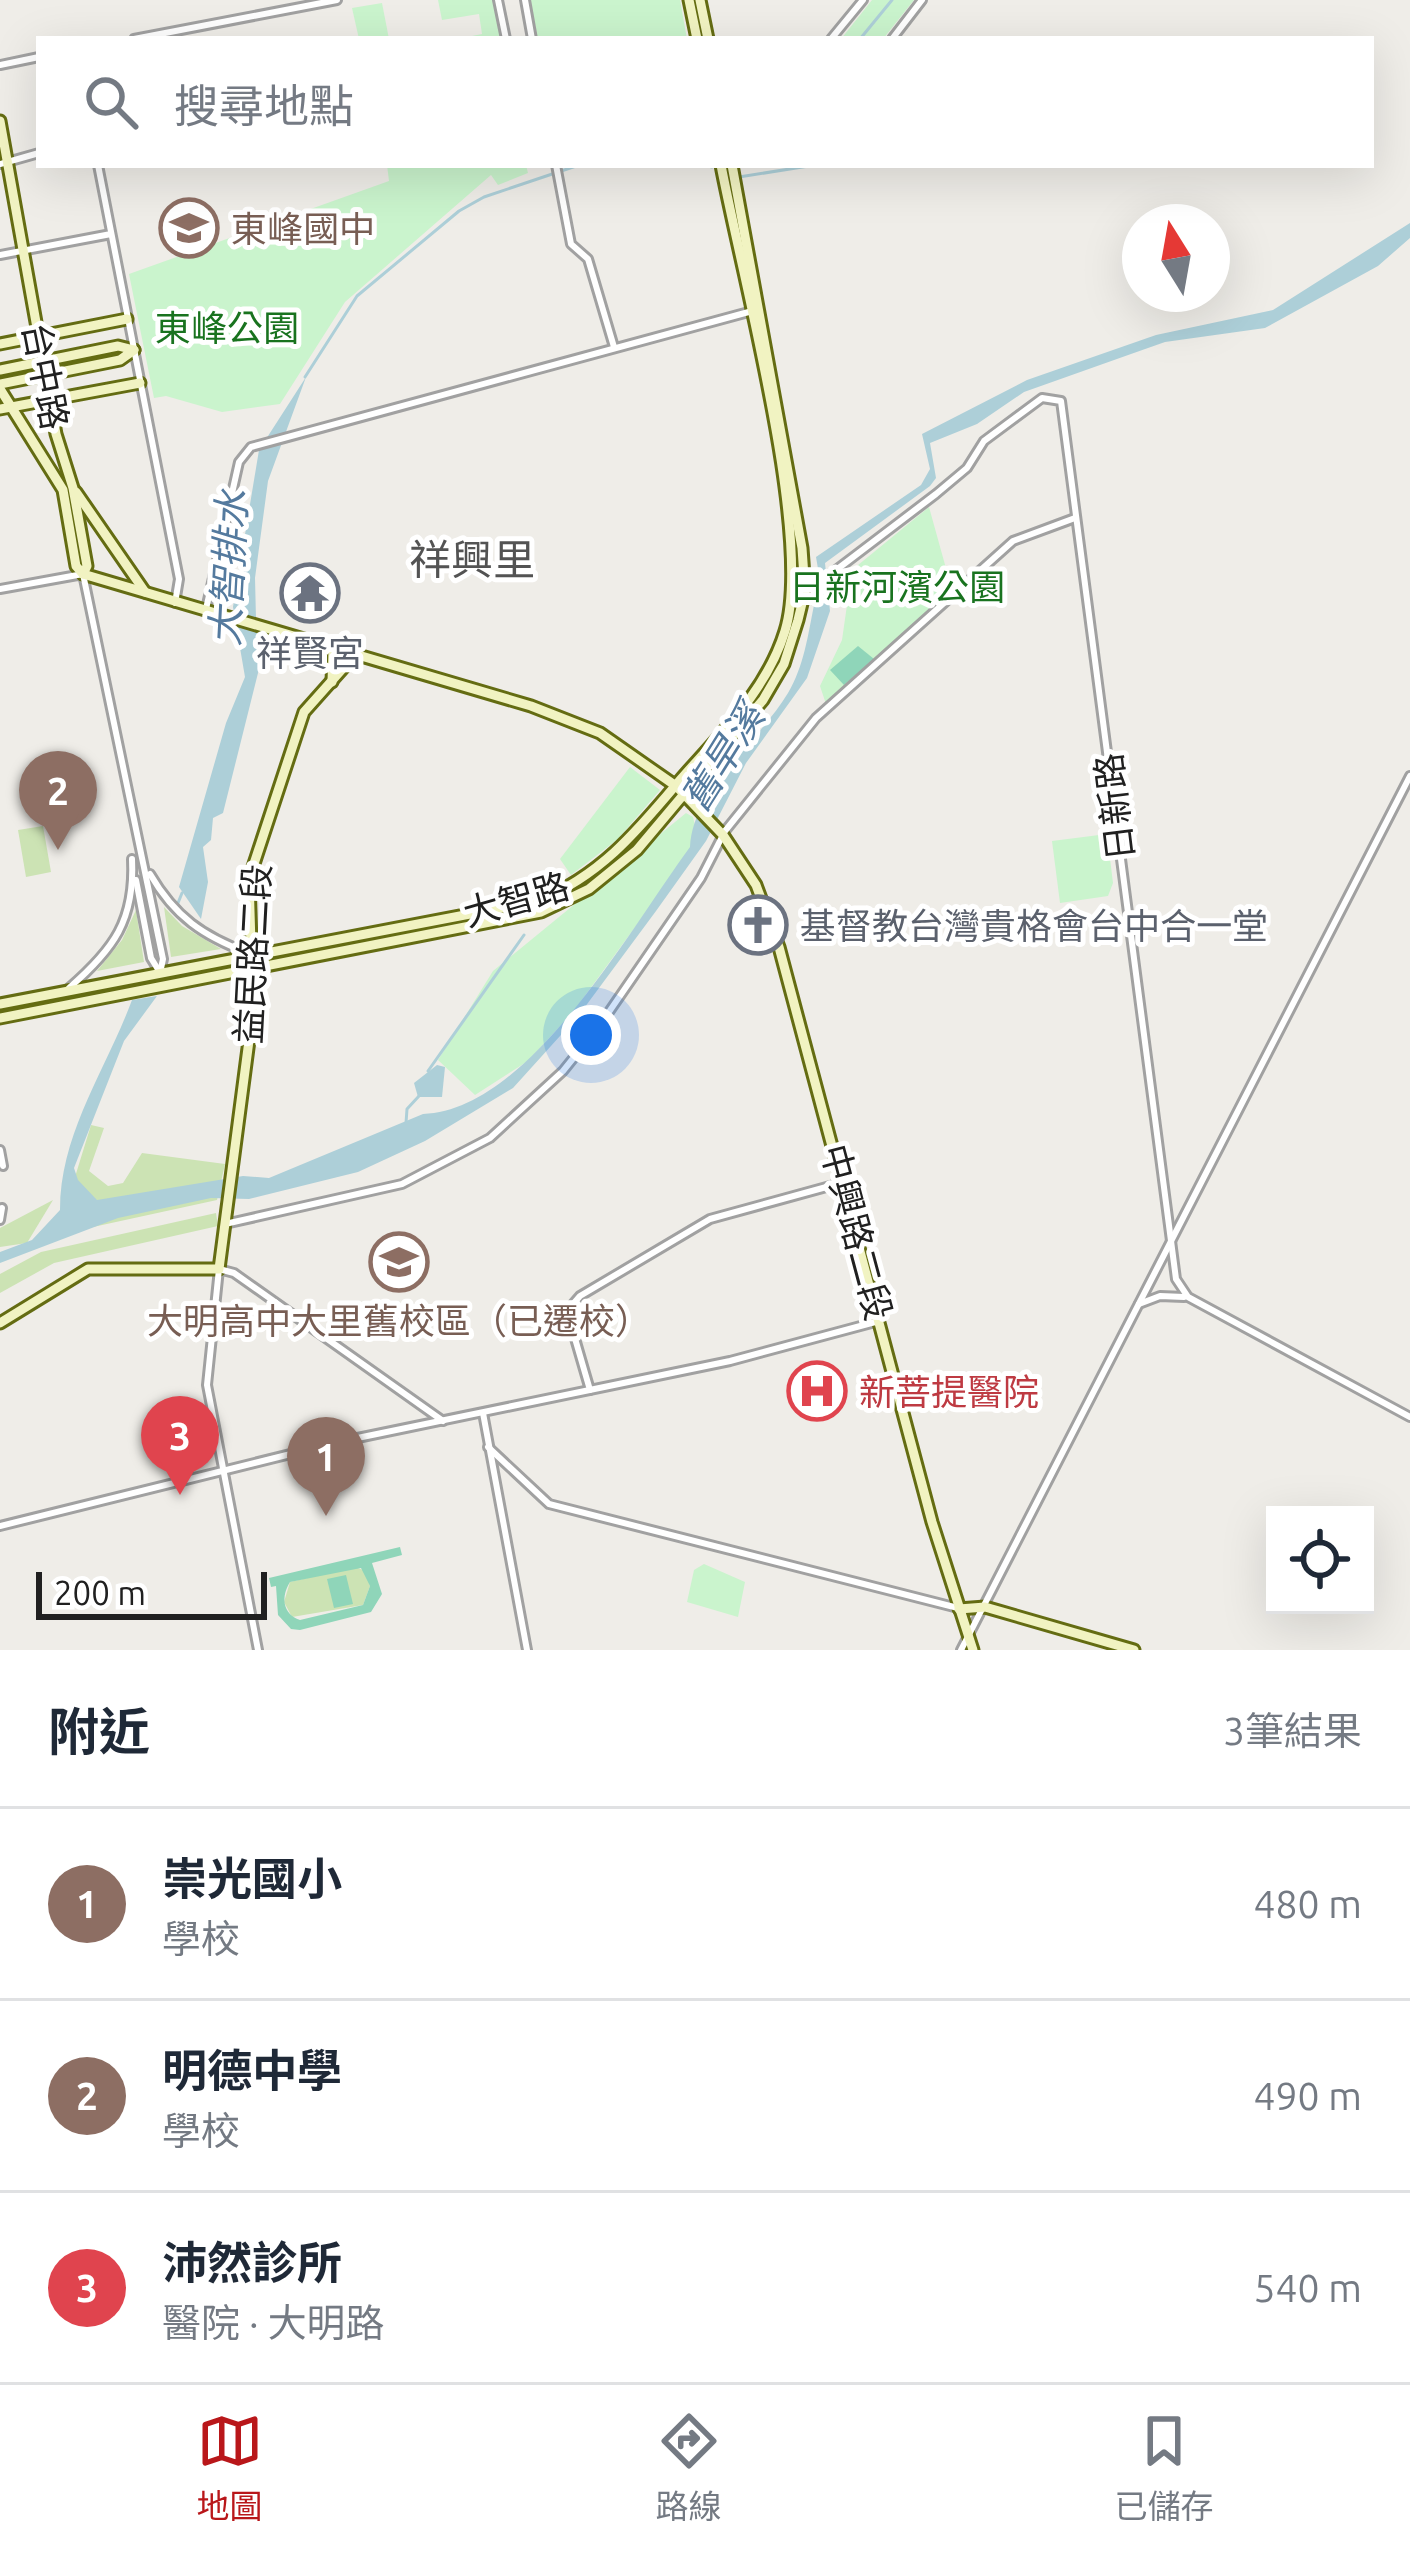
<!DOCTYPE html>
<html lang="zh-TW">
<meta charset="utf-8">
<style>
:root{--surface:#fff;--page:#f6f6f7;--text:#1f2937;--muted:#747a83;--line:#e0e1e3;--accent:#b9171a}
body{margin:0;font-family:Ubuntu,"Noto Sans TC",sans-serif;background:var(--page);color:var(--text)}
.controls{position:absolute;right:36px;bottom:36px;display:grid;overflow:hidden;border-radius:0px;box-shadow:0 12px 48px #0002}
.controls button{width:108px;height:108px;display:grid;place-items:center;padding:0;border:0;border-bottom:3px solid var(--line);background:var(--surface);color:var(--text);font:60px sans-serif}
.compass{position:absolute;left:1122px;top:204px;width:108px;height:108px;border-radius:50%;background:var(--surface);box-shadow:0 12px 48px #0002;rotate:349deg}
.scale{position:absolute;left:36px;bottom:30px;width:231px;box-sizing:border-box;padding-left:12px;border:6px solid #202020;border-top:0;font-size:33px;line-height:42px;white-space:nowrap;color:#202020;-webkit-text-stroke:9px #fff;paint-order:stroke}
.you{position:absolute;left:591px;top:1035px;width:42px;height:42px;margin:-30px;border:9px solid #fff;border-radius:50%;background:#1a73e8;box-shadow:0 0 0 18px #1a73e833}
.badge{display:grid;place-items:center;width:78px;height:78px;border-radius:50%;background:var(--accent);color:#fff;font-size:39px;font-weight:700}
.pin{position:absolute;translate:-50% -99px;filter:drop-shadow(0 3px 6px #0008)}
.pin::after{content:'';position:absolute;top:63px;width:42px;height:36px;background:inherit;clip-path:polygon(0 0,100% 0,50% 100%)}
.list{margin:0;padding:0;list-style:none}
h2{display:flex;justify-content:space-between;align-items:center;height:156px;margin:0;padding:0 48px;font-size:51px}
h2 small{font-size:39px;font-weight:400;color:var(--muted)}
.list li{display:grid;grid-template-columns:78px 1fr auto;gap:36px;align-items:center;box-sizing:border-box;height:192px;padding:0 48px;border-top:3px solid var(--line)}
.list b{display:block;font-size:45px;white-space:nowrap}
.list p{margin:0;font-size:39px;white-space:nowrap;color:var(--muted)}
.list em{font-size:39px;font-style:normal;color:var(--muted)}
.icon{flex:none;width:66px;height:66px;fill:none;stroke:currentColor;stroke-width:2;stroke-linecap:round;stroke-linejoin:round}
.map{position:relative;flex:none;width:1410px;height:1650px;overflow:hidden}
.search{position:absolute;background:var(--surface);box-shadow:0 12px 48px #0002;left:36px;right:36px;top:36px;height:132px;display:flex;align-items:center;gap:30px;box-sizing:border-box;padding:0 42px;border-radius:0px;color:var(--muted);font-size:45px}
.sheet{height:732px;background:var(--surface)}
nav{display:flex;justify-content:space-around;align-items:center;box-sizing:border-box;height:168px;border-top:3px solid var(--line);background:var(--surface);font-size:33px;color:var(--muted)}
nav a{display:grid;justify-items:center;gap:6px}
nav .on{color:var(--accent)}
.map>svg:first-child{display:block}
.grass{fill:#cce3b4}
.park{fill:#caf4cd}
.pitch{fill:#8fd5b9;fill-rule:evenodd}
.water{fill:#adcfd8}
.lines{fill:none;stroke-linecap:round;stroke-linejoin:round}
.stream{stroke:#adcfd8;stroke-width:3}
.street-casing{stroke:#a1a1a1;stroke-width:12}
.secondary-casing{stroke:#646c12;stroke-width:15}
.street{stroke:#fff;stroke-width:6}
.secondary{stroke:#f1f3c2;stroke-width:9}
.labels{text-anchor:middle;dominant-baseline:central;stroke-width:10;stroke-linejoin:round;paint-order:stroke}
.education-label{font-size:36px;fill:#785e54;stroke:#fff;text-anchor:start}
.park-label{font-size:36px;fill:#19731f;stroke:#fff}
.street-label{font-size:36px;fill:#202020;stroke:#fff}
.worship-label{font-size:36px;fill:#5b616d;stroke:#fff}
.health-label{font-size:36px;fill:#be3a42;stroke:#fff;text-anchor:start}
.water-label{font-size:39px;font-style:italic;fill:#547a9e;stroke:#fff}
.quarter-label{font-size:42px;fill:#535353;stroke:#fff}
</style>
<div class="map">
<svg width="1410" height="1650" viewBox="0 0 1410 1650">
<rect width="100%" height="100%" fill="#efede8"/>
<g class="grass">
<path d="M71,779L76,807L40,813L36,785Z"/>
<path d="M43,826L51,872L26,877L18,830Z"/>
<path d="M164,907L182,926L221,949L171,957Z"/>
<path d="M136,910L144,962L97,971L122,940Z"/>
<path d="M91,1125L104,1128L89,1171L108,1186L123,1183L142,1153L225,1164L217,1200L93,1227L72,1208L75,1177Z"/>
<path d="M53,1200L27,1243L0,1247V1228Z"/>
<path d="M216,1213L218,1226L54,1263L0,1293V1274L41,1252Z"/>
<path d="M355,1567L366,1571L370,1586L363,1605L292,1617L284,1602L290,1582Z"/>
</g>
<g class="park">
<path d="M438,0H495L502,39H457L482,34L479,14L442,20Z"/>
<path d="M530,0H680L687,39H538Z"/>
<path d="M872,0H914L883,39H841Z"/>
<path d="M382,3L389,39H359L352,8Z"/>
<path d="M387,165H526L528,173L498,185L491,175L345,302L280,404L222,412L166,396L154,398L129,274L389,181Z"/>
<path d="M929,507L952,590L826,704L820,686L842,640L852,570Z"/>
<path d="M630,767L660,790L618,839L571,875L560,859Z"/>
<path d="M686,813L693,817L697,834L685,859L573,1012L528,1061L475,1095L438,1060L493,971Z"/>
<path d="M1107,834L1113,883L1108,896L1060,903L1052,841Z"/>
<path d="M704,1564L745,1582L738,1617L687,1602L694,1570Z"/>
</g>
<g class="pitch">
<path d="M858,646L874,659L844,685L830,670Z"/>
<path d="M400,1547L402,1555L372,1563L382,1594L371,1612L300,1630L291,1629L278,1615L276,1586L271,1587L269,1578ZM361,1568L370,1586L363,1605L300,1620C282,1614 281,1596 290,1582Z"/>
<path d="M346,1575L353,1604L334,1608L327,1579Z"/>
</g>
<g class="water">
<path d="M1410,223V238L1378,266L1265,328L1165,342L1131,354L1024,392L977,424L930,443L936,478L930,486L825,563L830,611L807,678L746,763L706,841L656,911L579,1015L513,1088L425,1141L358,1172L249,1199L211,1198L118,1218L0,1263V1252L32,1240L60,1210C60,1133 106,1070 132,1000L157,996L124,1041L74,1168L78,1180L97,1200L243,1176L269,1178L423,1114C529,1111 631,927 690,847C693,788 758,743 788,693C804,666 808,635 814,605L823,598L816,557L921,485L930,469L922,434L1027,380L1156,335L1273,310Z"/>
<path d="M306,377L268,481L255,578L256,619L266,641L223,813L213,818L211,840L203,847L208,882L201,919L179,887L226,723L245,677L233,607L259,450Z"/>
<path d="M437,1065L445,1067L442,1097H418L414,1083Z"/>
</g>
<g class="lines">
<g class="stream">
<path d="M860,39L892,0"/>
<path d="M705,165L712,167"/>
<path d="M739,177L815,165"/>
<path d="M305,377L357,296L459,211L484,197L579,165"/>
<path d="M178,903L182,893"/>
<path d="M428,1071L524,935"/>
<path d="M406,1123L407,1109L419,1096"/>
</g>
<defs>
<g id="street">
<path d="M498,0L506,39"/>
<path d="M525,0L532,39"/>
<path d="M134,39L337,0"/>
<path d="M831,39L863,0"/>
<path d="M892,39L922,0"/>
<path d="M0,65L39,57"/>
<path d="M0,164L39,153"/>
<path d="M98,165L179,579L175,603"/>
<path d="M556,165L571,244L588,259L614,347"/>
<path d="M0,255L111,234"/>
<path d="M0,589L83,574L163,959L160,973"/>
<path d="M794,594L819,583L936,494L967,468L984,441L1042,398L1061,401L1176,1279L1188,1297L1410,1417"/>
<path d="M206,609L239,462L251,447L756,310"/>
<path d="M150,874C175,917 203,936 248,953"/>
<path d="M136,880L151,958L159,971"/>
<path d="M69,988C114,949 135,920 132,859"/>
<path d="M0,1150L3,1166"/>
<path d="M0,1220L2,1208"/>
<path d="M225,1224L402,1184L490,1138L563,1071L600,1025L701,878L725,831L816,718L1013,541L1075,518"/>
<path d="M1139,1304L1160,1296L1184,1297"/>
<path d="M590,1390L567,1311L580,1296L710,1219L841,1183"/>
<path d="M483,1413L527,1650"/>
<path d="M488,1447L549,1504L958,1608"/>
<path d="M0,1526L343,1441L730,1361L879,1321"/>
<path d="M258,1650L207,1385L219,1269L234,1273L443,1421"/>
<path d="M961,1650L1410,776"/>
</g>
<g id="secondary">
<path d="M689,0L697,39"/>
<path d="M700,0L708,39"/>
<path d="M0,121L56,434L73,488L87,566L83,574"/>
<path d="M0,344L127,319"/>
<path d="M0,370L118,346L134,350"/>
<path d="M0,384L120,360L134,350"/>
<path d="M0,389L63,490L76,566L83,574L531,706L600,733L676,786L723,835L756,885L779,947L932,1522L973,1650"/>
<path d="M0,409L140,383"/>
<path d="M76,492L145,592"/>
<path d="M332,682L333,651"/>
<path d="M0,1004L538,901C602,875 638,830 681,779C721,733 767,690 785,631C814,538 741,272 721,165"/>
<path d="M0,1018L541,912L589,889L637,850L763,700L784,664L798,620L805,591L802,548L732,165"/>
<path d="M0,1323L88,1269H219L253,1010L249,879L304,712L353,657"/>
<path d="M959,1609L985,1607L1134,1650"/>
</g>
</defs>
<use href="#street" class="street-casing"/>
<use href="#secondary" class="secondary-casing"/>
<use href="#street" class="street"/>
<use href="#secondary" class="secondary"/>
</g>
<defs>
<symbol id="school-ring" viewBox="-11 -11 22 22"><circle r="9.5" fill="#fff" stroke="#8d6e63" stroke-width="1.5"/><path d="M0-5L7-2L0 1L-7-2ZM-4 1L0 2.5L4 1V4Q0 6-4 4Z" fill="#8d6e63"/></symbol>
<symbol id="temple-ring" viewBox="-11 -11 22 22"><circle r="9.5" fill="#fff" stroke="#6b7280" stroke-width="1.5"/><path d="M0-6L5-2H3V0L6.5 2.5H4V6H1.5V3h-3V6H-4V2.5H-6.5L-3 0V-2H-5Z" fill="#6b7280"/></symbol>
<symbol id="church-ring" viewBox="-11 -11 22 22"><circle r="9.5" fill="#fff" stroke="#6b7280" stroke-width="1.5"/><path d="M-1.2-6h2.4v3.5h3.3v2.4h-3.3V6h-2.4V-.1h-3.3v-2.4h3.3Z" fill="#6b7280"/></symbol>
<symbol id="hospital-ring" viewBox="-11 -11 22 22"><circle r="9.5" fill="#fff" stroke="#e0444e" stroke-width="1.5"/><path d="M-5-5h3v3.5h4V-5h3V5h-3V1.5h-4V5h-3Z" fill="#e0444e"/></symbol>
</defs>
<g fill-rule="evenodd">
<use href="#school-ring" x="156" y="195" width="66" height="66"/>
<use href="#temple-ring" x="277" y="560" width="66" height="66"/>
<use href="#church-ring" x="725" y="892" width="66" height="66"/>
<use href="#school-ring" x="366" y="1229" width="66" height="66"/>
<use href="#hospital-ring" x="784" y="1358" width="66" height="66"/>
</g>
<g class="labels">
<g class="education-label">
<text x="231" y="228">東峰國中</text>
<text x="399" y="1320" text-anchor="middle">大明高中大里舊校區（已遷校）</text>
</g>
<g class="park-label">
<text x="227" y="327">東峰公園</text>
<text x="897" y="586">日新河濱公園</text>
</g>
<g class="street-label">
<text transform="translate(46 376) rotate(79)">台中路</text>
<text transform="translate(1114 807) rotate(-97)">日新路</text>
<text transform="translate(516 899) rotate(-16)">大智路</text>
<text transform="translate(252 954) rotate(-87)">益民路二段</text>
<text transform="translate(857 1232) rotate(75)">中興路二段</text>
</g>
<g class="worship-label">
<text x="310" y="652">祥賢宮</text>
<text x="800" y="925" text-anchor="start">基督教台灣貴格會台中合一堂</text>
</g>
<g class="health-label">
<text x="859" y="1391">新菩提醫院</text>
</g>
<g class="water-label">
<text transform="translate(228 568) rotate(-87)">大智排水</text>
<text transform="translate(722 757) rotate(-58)">舊旱溪</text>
</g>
<g class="quarter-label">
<text x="472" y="559">祥興里</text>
</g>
</g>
</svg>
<div class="controls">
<button><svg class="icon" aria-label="locate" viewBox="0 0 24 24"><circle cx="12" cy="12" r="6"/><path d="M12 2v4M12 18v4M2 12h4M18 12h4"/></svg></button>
</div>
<svg class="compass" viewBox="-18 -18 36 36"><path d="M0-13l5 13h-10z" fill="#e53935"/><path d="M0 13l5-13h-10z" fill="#747a83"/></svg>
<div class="scale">200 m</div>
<div class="you"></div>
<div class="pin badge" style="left:326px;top:1516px;background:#8d6e63">1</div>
<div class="pin badge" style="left:58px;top:850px;background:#8d6e63">2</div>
<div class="pin badge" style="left:180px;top:1495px;background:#e0444e">3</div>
<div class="search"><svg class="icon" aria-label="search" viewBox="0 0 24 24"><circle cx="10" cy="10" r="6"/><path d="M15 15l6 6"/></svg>搜尋地點</div>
</div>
<section class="sheet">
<h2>附近<small>3筆結果</small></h2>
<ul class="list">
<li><span class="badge" style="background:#8d6e63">1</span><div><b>崇光國小</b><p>學校</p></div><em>480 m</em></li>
<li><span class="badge" style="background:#8d6e63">2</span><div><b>明德中學</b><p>學校</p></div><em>490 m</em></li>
<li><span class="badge" style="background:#e0444e">3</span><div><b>沛然診所</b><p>醫院 · 大明路</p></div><em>540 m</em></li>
</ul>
</section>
<nav>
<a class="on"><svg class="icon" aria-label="map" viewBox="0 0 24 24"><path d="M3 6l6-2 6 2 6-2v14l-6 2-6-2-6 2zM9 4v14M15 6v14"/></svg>地圖</a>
<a><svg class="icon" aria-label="directions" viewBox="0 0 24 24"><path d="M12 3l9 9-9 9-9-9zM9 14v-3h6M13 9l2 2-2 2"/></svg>路線</a>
<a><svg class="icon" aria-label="saved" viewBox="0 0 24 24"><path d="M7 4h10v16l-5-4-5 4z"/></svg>已儲存</a>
</nav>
